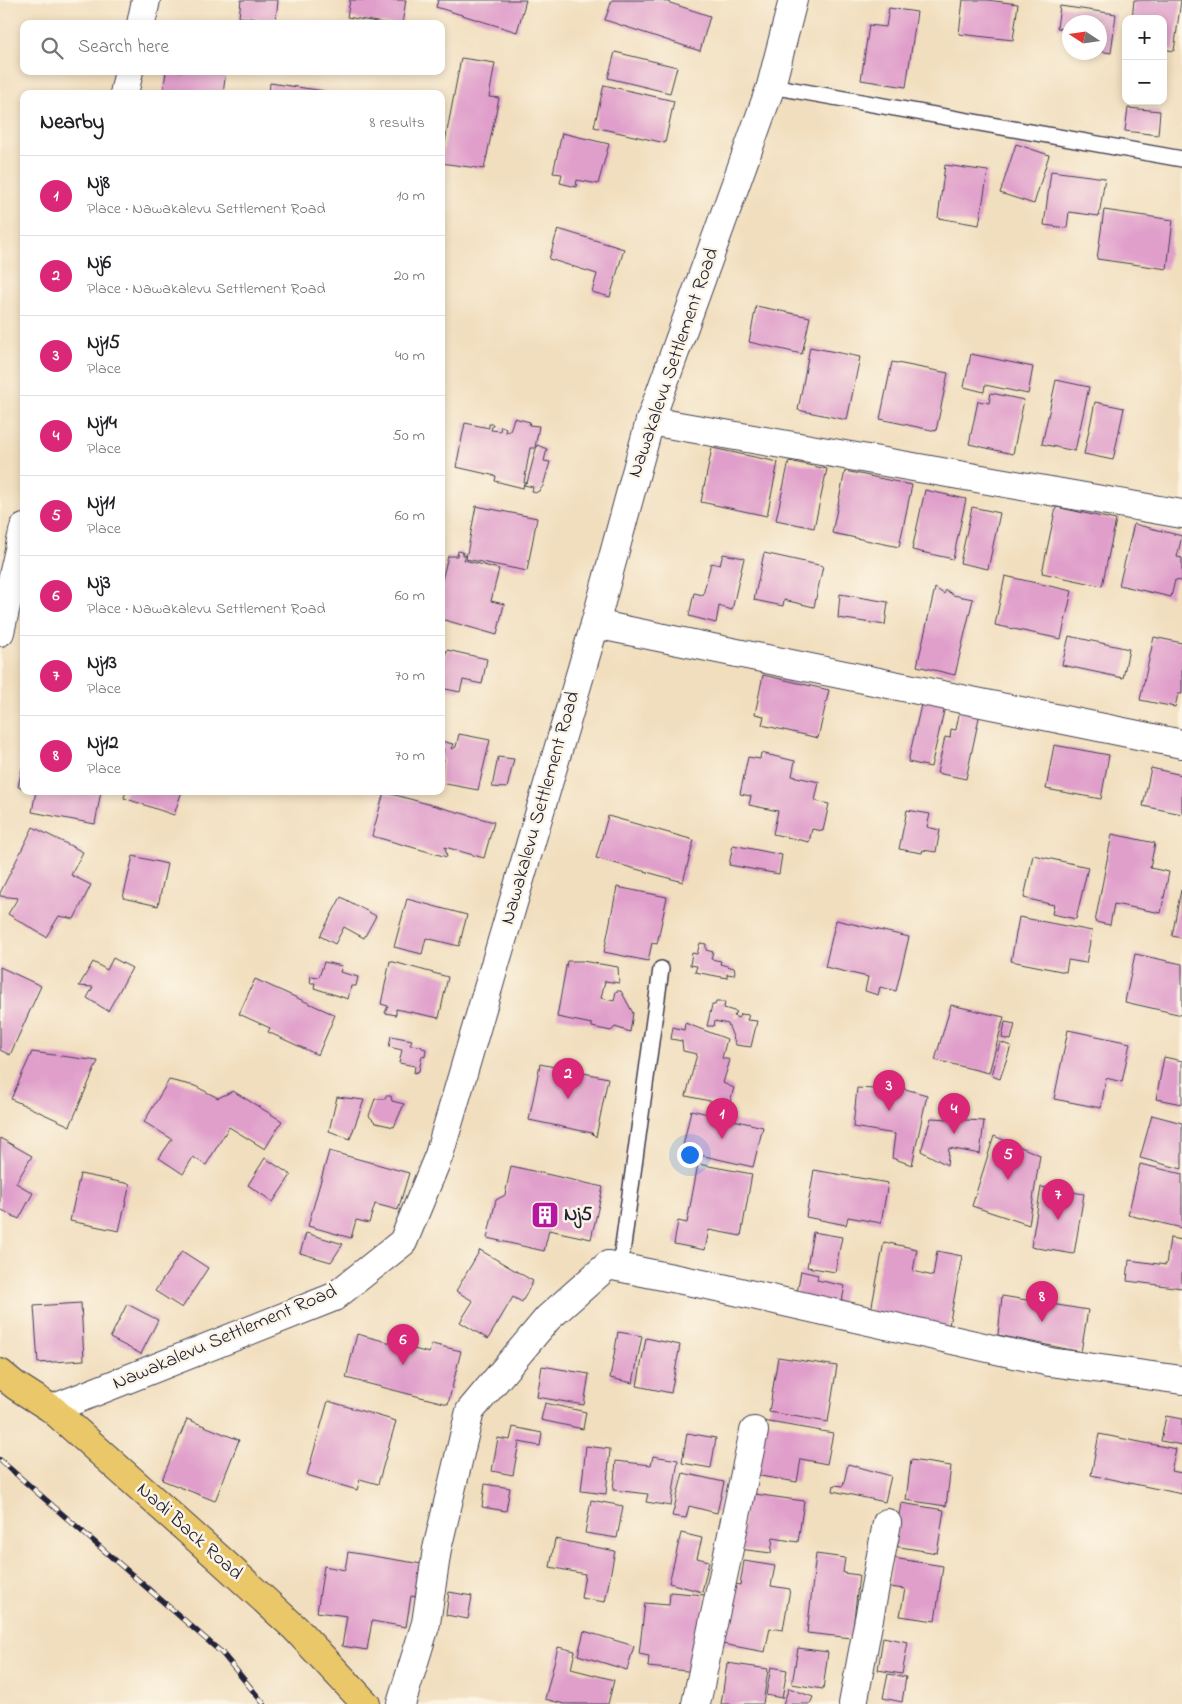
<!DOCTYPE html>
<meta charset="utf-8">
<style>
:root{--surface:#fff;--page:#f2f2f2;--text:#202124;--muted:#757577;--line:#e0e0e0;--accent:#db2777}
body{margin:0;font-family:"Indie Flower",sans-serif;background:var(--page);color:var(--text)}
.controls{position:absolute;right:15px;top:15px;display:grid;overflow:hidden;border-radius:10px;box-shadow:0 2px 8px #0003}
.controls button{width:45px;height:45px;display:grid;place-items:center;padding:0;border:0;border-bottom:1px solid var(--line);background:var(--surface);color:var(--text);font:25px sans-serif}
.compass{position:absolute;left:1062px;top:15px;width:45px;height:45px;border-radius:50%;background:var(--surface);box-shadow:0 2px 8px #0003;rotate:282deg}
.you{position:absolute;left:689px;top:1154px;width:18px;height:18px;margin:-12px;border:4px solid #fff;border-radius:50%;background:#1a73e8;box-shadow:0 0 0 8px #1a73e833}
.badge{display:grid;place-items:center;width:32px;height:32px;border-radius:50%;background:var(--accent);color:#fff;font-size:16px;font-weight:700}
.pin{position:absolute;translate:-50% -41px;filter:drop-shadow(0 1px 2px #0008)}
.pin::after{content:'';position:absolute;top:26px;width:18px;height:15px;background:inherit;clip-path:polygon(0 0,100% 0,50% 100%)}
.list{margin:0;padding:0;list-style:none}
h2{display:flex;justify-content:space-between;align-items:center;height:65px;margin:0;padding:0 20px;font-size:21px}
h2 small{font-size:16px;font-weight:400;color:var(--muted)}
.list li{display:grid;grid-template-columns:32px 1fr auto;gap:15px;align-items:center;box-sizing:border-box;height:80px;padding:0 20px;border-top:1px solid var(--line)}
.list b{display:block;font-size:19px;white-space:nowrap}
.list p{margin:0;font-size:16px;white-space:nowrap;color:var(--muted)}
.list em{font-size:16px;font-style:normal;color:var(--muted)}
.icon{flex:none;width:28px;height:28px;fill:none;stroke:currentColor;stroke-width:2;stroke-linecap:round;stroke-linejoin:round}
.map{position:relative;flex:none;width:1182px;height:1704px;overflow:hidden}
.search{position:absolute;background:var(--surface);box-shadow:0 2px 8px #0003;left:20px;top:20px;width:425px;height:55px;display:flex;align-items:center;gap:12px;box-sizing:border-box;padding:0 18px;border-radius:10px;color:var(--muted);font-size:19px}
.panel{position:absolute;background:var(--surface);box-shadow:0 2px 8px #0003;left:20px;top:90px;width:425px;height:705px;border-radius:10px}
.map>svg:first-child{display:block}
.building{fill:#e09fcb}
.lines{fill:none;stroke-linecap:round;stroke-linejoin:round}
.service-casing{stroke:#413e4f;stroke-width:18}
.minor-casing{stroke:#413e4f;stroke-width:30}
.tertiary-casing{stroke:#413e4f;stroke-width:30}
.trunk-casing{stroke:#413e4f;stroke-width:30}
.service{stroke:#fff;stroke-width:15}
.minor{stroke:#fff;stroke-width:28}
.tertiary{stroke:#fff;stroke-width:28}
.trunk{stroke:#eac769;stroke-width:28}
.rail-casing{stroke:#22223b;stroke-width:5.5}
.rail{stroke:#fcf5e5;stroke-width:4;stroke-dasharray:11;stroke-linecap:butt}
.labels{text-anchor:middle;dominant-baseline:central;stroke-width:5;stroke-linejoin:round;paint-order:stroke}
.street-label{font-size:20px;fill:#22223b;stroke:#fcf5e5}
.poi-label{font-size:20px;font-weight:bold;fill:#22223b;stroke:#fcf5e5;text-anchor:start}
</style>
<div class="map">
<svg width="1182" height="1704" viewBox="0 0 1182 1704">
<rect width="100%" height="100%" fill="#fcf5e5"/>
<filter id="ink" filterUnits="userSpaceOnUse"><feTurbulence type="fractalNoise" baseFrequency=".02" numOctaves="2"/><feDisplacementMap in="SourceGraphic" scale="10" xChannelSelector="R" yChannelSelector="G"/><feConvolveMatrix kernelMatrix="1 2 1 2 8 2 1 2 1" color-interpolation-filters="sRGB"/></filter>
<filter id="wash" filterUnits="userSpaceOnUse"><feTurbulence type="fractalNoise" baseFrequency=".0096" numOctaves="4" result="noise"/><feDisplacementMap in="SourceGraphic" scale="20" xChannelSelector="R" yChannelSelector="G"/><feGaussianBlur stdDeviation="1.12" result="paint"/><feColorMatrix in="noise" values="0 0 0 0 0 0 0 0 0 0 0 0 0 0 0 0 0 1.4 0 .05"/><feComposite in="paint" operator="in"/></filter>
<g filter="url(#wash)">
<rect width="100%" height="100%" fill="#f1debe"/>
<g id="blocks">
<g class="building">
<path d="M241,0H278L276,21L239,17Z"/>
<path d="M350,0H406L402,24H389L347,17Z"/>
<path d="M438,0H526L517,32L436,7Z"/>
<path d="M612,0H661L710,16L700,51L605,20Z"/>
<path d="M963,0H987L1018,4L1013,40L959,34Z"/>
<path d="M1134,0H1181L1174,51L1163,49V19H1132Z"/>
<path d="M1060,6L1116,14L1111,53L1100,51V22H1070V30L1057,28Z"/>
<path d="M889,8L917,12L906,87L861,80L869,25L886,27Z"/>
<path d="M615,52L677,67L670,93L608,78Z"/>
<path d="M461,58L495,63L489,97L499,98L484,169L441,163Z"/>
<path d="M166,71H226L223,94H163Z"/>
<path d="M270,83L324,91V94H269Z"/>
<path d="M604,85L674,101L665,143L594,127Z"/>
<path d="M1128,108L1160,111L1158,135L1125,131Z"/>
<path d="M562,133L609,144L598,184L577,180L576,187L560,183L562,174L553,173Z"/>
<path d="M1016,144L1049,155L1034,204L1000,193Z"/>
<path d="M945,165L988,171L979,225L938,218Z"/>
<path d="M1051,171L1105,178L1099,216L1069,212L1067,228L1044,225Z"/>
<path d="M1104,210L1173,220L1167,269L1097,259Z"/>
<path d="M558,229L624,249L610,297L592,292L597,274L549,259Z"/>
<path d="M756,306L810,317L802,354L749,342Z"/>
<path d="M810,347L860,357L847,420L798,410Z"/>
<path d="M971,354L1033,367L1028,394L985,385L984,392L964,387Z"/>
<path d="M892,362L948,373L936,431L880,419Z"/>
<path d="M1056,380L1089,387L1075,451L1042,444Z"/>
<path d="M991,393L1024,400L1013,454L969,444L978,401L989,403Z"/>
<path d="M1095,402L1124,408L1113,460L1084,454Z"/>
<path d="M514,418L530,422L529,425L539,426L535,448H530L523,488L495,481L496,476L456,467L465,423L489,428V424H493L491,430L500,431L501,426L506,428L505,432L510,431Z"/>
<path d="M537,445L547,449L544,461L550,462L543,486L539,491L535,493L532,491L533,487L524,485L526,482L527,483Z"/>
<path d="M712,448L778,462L767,516L701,502Z"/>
<path d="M789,461L827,469L814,528L776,520Z"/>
<path d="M845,471L912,485L899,547L832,533Z"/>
<path d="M925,490L966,499L953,559L912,550Z"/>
<path d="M476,506L537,518L527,571L466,559Z"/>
<path d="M972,507L1000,513L988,569L960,563Z"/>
<path d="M1056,507L1116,520L1102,586L1042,573Z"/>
<path d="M1134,524L1182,536L1177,557L1182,558V581L1175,580L1171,597L1119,585Z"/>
<path d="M458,551L463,552L462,555H466L464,560L499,569L491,601L504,604L497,635L441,619V584L448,556H457Z"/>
<path d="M764,553L823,566L814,607L784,600L783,606L754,600Z"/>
<path d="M723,554L744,558L732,610L719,606L716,623L689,616L694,593L703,595L711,563L720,565Z"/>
<path d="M1005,576L1072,591L1061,639L995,625Z"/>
<path d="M935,588L944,594L946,590L953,595L973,599L955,675L917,666Z"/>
<path d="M840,594L888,602L885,625L838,618Z"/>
<path d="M1069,636L1129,649L1123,678L1062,665Z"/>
<path d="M1154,637L1182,643V694H1178L1175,707L1140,700Z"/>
<path d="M447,650L487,659L482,684L463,680L460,692L441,688V672Z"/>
<path d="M763,675L829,690L818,738L762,725L764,716L755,714Z"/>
<path d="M923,696L946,702L931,767L908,762Z"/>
<path d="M960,709L980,713L966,779L937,773L945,737L950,738L951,729L956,730Z"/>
<path d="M459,734L490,740L478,790L441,783V771L444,759L441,758V752L443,753L444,749L441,748V741L453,744L451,749L456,747Z"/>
<path d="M1054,745L1109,755L1101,799L1046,789Z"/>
<path d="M761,753L795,761L792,776L819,782L815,801L829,804L823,831L812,829L809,842L773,834L778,811L749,805L751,796L740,794L748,757L760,759Z"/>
<path d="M498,757L514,759L507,788L492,787Z"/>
<path d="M23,764H24V788L18,787Z"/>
<path d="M1151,768L1182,775V814L1143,806Z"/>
<path d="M36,791H101L95,824L32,812Z"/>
<path d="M126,791H182L174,815L124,798Z"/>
<path d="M384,792L494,822L484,858L445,847L447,857L372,836Z"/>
<path d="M907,810L930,814L927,827L940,830L936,852L923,850L922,853L899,849Z"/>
<path d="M608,816L694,840L683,882L596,858Z"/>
<path d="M33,827L83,852L71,875L91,885L74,919L59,916L46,937L8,914L18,898L0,896V893Z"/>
<path d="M1112,834L1155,843L1150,868L1169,872L1161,913L1114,904L1110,925L1095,922Z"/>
<path d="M733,845L782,855L779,874L729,865Z"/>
<path d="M1033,855L1088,867L1076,919L1052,914L1054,905L1024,898Z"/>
<path d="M133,856L167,864L158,906L123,898Z"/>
<path d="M617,887L667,897L657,944L652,943L648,961L604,952Z"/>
<path d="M1181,890H1182V938L1172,936Z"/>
<path d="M341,897L376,916L364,938L344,927L335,944L320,936Z"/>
<path d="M407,899L467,915L459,946L426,938L422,954L394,947Z"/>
<path d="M1019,917L1092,931L1086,963L1068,960L1066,972L1011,961Z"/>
<path d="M836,920L909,937L896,991L880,987L878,995L865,991L868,977L825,967Z"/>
<path d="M700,943L706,944V950L713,952L711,959L721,961L720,964L734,968L735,971L734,975L727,974V978L695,972L697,966L690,965L692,953L697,954Z"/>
<path d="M1135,954L1182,964V1015L1125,1002Z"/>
<path d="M113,958L132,968L108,1011L87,998L93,987L79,986L93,962L107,970Z"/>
<path d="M390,961L448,977L439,1018L396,1009V1015L385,1013L388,1006L381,1004Z"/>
<path d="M567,961H582L618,967L619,983L605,981L601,998L614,1001L616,991H621L633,1013L630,1032L615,1027L611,1031L592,1027V1024L557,1017Z"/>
<path d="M324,962L342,966L340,972L358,977L356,986H351L348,999L314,988L315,983H310L311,976L319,977Z"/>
<path d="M0,967L41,986L10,1055L0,1050Z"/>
<path d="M255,979L335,1015L318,1055L268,1032L270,1028L239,1014Z"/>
<path d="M716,1002H725L724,1008L737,1012L734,1016L738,1018L741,1014L749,1015L747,1020L757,1021L751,1047L736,1045L728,1024L715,1021L714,1026H707L712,1005H715Z"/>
<path d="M951,1005L1004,1017L989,1073L935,1060Z"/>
<path d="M1005,1022L1015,1024L1011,1040L1002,1038Z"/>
<path d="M685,1023L727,1039L722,1058L730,1060L723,1083L734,1088L729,1105L686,1096L697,1054L683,1051L682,1041L671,1039L673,1027L684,1030Z"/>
<path d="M1068,1030L1130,1043L1122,1082L1106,1078L1101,1108L1054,1099Z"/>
<path d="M391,1036L412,1040L410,1045L421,1046L422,1048L426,1049L425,1057L422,1056L419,1071L414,1073L415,1066L399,1063L402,1050L389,1047Z"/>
<path d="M1000,1042L1011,1046L1000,1079L992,1076Z"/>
<path d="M32,1052L98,1061L70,1126L11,1099Z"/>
<path d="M1164,1057L1182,1061V1104L1156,1099Z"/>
<path d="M540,1064L608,1078L596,1137L592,1133L529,1120Z"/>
<path d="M169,1080L195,1086L218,1098L233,1091L282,1121L265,1149L229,1127L206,1165L193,1157L183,1174L159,1158L172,1139L144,1122Z"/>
<path d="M876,1081L927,1095L912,1165L892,1158L895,1134L853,1127L857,1088L874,1089Z"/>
<path d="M386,1096H391L392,1101L404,1104L394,1127L376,1123L369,1116L375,1099H385Z"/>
<path d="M337,1097L364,1100L350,1139L329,1131Z"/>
<path d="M691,1110L763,1127L753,1167L682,1151Z"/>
<path d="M1152,1115L1182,1123V1169L1140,1158Z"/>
<path d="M931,1118L984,1121L980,1154L949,1148L947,1165L921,1151Z"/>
<path d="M994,1136L1040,1155L1029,1225L972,1206Z"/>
<path d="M0,1138L32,1156L16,1183L33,1193L19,1219L0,1209Z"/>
<path d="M329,1151L409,1173L398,1210L375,1204L369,1223L356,1220L351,1238L308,1226Z"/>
<path d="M265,1158L291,1175L273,1202L248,1185Z"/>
<path d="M698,1164L752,1174L741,1236L709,1230L705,1250L674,1244L678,1221L687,1223Z"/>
<path d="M1140,1164L1182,1174V1228L1128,1215Z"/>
<path d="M511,1166L603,1187L591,1239L549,1230L544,1251L487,1238L496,1200L505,1195Z"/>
<path d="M814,1170L888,1183L881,1223L848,1217L846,1225L806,1217Z"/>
<path d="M80,1174L130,1184L119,1231L70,1221Z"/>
<path d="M1041,1187L1084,1194L1074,1254L1031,1247Z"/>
<path d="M813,1232L842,1237L835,1272L807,1267Z"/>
<path d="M306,1233L343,1244L331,1262L300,1253Z"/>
<path d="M1170,1238L1182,1240V1288L1127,1281L1129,1260L1166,1265Z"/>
<path d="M884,1242L917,1249L913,1271L933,1276L937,1251L962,1256L948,1331L870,1316Z"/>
<path d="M480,1250L533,1281L522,1302L513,1297L488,1339L460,1322L473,1301L456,1291Z"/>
<path d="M182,1251L208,1268L182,1308L155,1291Z"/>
<path d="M801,1271L818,1275L817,1280L845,1286L841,1306L796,1298Z"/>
<path d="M1002,1296L1088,1310L1081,1352L998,1335Z"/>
<path d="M81,1303L84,1360L38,1363L34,1306Z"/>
<path d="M127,1304L158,1320L141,1354L110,1338Z"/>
<path d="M618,1332L642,1336L633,1383L610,1378Z"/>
<path d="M357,1334L429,1353L432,1344L461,1351L448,1404L346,1378Z"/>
<path d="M646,1338L680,1345L671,1393L637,1386Z"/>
<path d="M778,1357L837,1366L828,1422L769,1412Z"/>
<path d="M542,1366L589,1374L584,1405L537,1397Z"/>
<path d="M328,1401L396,1421L378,1484L360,1479L357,1490L307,1475Z"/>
<path d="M545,1403L586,1412L583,1429L541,1420Z"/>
<path d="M1166,1416L1182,1419V1445L1161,1441Z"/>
<path d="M187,1419L239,1440L215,1501L162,1480Z"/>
<path d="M763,1421L833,1433L827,1464L801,1459L797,1482L754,1475Z"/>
<path d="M513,1427L542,1433L540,1446L519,1442L513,1475L492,1471L498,1438L510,1440Z"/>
<path d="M687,1433L716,1438L711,1468L682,1463Z"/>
<path d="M1099,1434L1176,1449L1171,1471L1182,1473V1494L1091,1475Z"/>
<path d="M586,1446L610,1449L606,1494L581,1491Z"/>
<path d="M653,1456L678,1460L671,1506L646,1502L648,1494L613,1490L616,1461L651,1465Z"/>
<path d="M911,1460L951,1466L946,1506L906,1500Z"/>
<path d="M848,1464L891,1476L885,1502L833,1491L834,1485L843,1486Z"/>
<path d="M683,1473L724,1482L717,1513L689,1506L686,1518L672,1516Z"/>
<path d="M485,1484L510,1488L506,1511L482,1507Z"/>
<path d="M747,1493L804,1501L798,1542L773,1538L771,1553L739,1549Z"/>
<path d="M591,1500L623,1506L617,1538L585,1533Z"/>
<path d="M901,1503L944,1510L937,1553L894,1546Z"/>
<path d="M681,1533L702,1538L697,1558L709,1561L702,1592L669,1583Z"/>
<path d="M555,1539L615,1551L605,1602L581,1598L585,1574L550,1567Z"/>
<path d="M348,1552L428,1565L423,1598L411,1596L406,1627L372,1621L367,1650L342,1646L347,1616L317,1612L324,1566L345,1570Z"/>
<path d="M816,1554L845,1558L843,1573L859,1575L852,1638L807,1633Z"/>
<path d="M893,1558L943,1566L935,1621L900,1616L905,1589L889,1587Z"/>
<path d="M744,1561L775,1566L771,1586L790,1589L783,1630L770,1628L765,1652L717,1643L728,1583L740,1585Z"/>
<path d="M449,1592L472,1596L468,1619L446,1615Z"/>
<path d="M670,1592L705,1595L697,1672L648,1667L649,1656L639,1654L645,1603L669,1605Z"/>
<path d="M584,1631L634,1646L627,1670L578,1655Z"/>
<path d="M883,1637L908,1642L902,1674L878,1670Z"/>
<path d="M558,1647L575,1651L571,1669L614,1680L608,1704H564L545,1699Z"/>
<path d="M798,1648L828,1652L823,1689L792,1684Z"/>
<path d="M727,1663L768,1669L763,1704H721Z"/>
<path d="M771,1667L787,1670L782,1698L766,1695Z"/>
<path d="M888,1674L906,1677L902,1702L883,1698Z"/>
<path d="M789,1688L813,1697L810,1704H783Z"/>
</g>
</g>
</g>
<g filter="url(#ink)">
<use href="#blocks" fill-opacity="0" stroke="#413e4f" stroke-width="1"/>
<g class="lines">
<defs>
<g id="service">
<path d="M771,86L1182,159"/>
<path d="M620,1267L661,969"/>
</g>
<g id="minor">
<path d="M650,421L1182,514"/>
<path d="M595,624L1182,744"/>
<path d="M52,1409L334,1297L403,1242L439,1155L595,624L650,421L771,86L793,0"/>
<path d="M401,1704L426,1623L437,1549L470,1411L548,1318L608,1265L722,1288L1050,1362L1182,1380"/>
<path d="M696,1704L754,1431"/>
<path d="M853,1704L887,1523"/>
</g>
<g id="tertiary">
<path d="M141,24L146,0"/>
<path d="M124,94L129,71"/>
<path d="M0,632L24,528"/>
</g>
<path id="trunk" d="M0,1373L16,1386L52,1409L222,1561L295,1628L366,1704"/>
</defs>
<use href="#service" class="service-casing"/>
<use href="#minor" class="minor-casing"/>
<use href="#tertiary" class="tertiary-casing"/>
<use href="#trunk" class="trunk-casing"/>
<use href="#service" class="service"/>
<use href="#minor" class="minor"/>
<use href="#tertiary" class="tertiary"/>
<use href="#trunk" class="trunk"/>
<defs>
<path id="rail" d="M0,1460L222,1653L264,1704"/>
</defs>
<use href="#rail" class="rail-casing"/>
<use href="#rail" class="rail"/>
</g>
</g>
<defs>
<symbol id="building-square" viewBox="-11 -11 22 22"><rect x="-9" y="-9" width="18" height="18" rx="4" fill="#b5179e" stroke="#fcf5e5"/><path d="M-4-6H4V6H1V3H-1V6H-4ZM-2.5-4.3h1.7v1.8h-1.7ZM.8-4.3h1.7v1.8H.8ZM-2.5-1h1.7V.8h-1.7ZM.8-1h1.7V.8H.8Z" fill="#fff"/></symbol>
</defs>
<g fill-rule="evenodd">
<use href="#building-square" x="529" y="1199" width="32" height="32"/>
</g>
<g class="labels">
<g class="street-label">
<text transform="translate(674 363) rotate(-71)">Nawakalevu Settlement Road</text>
<text transform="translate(541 808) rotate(-74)">Nawakalevu Settlement Road</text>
<text transform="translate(225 1338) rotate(-23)">Nawakalevu Settlement Road</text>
<text transform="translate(189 1532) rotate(42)">Nadi Back Road</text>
</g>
<g class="poi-label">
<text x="564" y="1215">Nj5</text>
</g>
</g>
</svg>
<div class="controls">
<button>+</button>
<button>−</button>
</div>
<svg class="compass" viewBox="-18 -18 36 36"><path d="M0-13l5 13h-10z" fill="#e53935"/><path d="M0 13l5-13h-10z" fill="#757577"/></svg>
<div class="you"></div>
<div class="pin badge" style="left:722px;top:1139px">1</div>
<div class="pin badge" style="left:568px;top:1099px">2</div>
<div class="pin badge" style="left:889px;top:1111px">3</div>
<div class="pin badge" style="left:954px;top:1134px">4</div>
<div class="pin badge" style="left:1008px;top:1180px">5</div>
<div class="pin badge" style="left:403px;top:1365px">6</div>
<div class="pin badge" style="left:1058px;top:1220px">7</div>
<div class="pin badge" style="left:1042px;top:1322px">8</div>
<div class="search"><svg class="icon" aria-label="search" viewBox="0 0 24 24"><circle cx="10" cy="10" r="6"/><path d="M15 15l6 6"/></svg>Search here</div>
<section class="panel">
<h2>Nearby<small>8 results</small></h2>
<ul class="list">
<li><span class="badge">1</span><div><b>Nj8</b><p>Place · Nawakalevu Settlement Road</p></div><em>10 m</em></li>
<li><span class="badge">2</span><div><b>Nj6</b><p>Place · Nawakalevu Settlement Road</p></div><em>20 m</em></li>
<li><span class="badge">3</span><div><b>Nj15</b><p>Place</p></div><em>40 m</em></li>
<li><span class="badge">4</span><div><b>Nj14</b><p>Place</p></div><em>50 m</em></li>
<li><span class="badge">5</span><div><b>Nj11</b><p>Place</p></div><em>60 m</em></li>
<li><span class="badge">6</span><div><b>Nj3</b><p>Place · Nawakalevu Settlement Road</p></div><em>60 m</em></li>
<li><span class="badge">7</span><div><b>Nj13</b><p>Place</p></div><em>70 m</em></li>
<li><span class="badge">8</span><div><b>Nj12</b><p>Place</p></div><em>70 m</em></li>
</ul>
</section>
</div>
